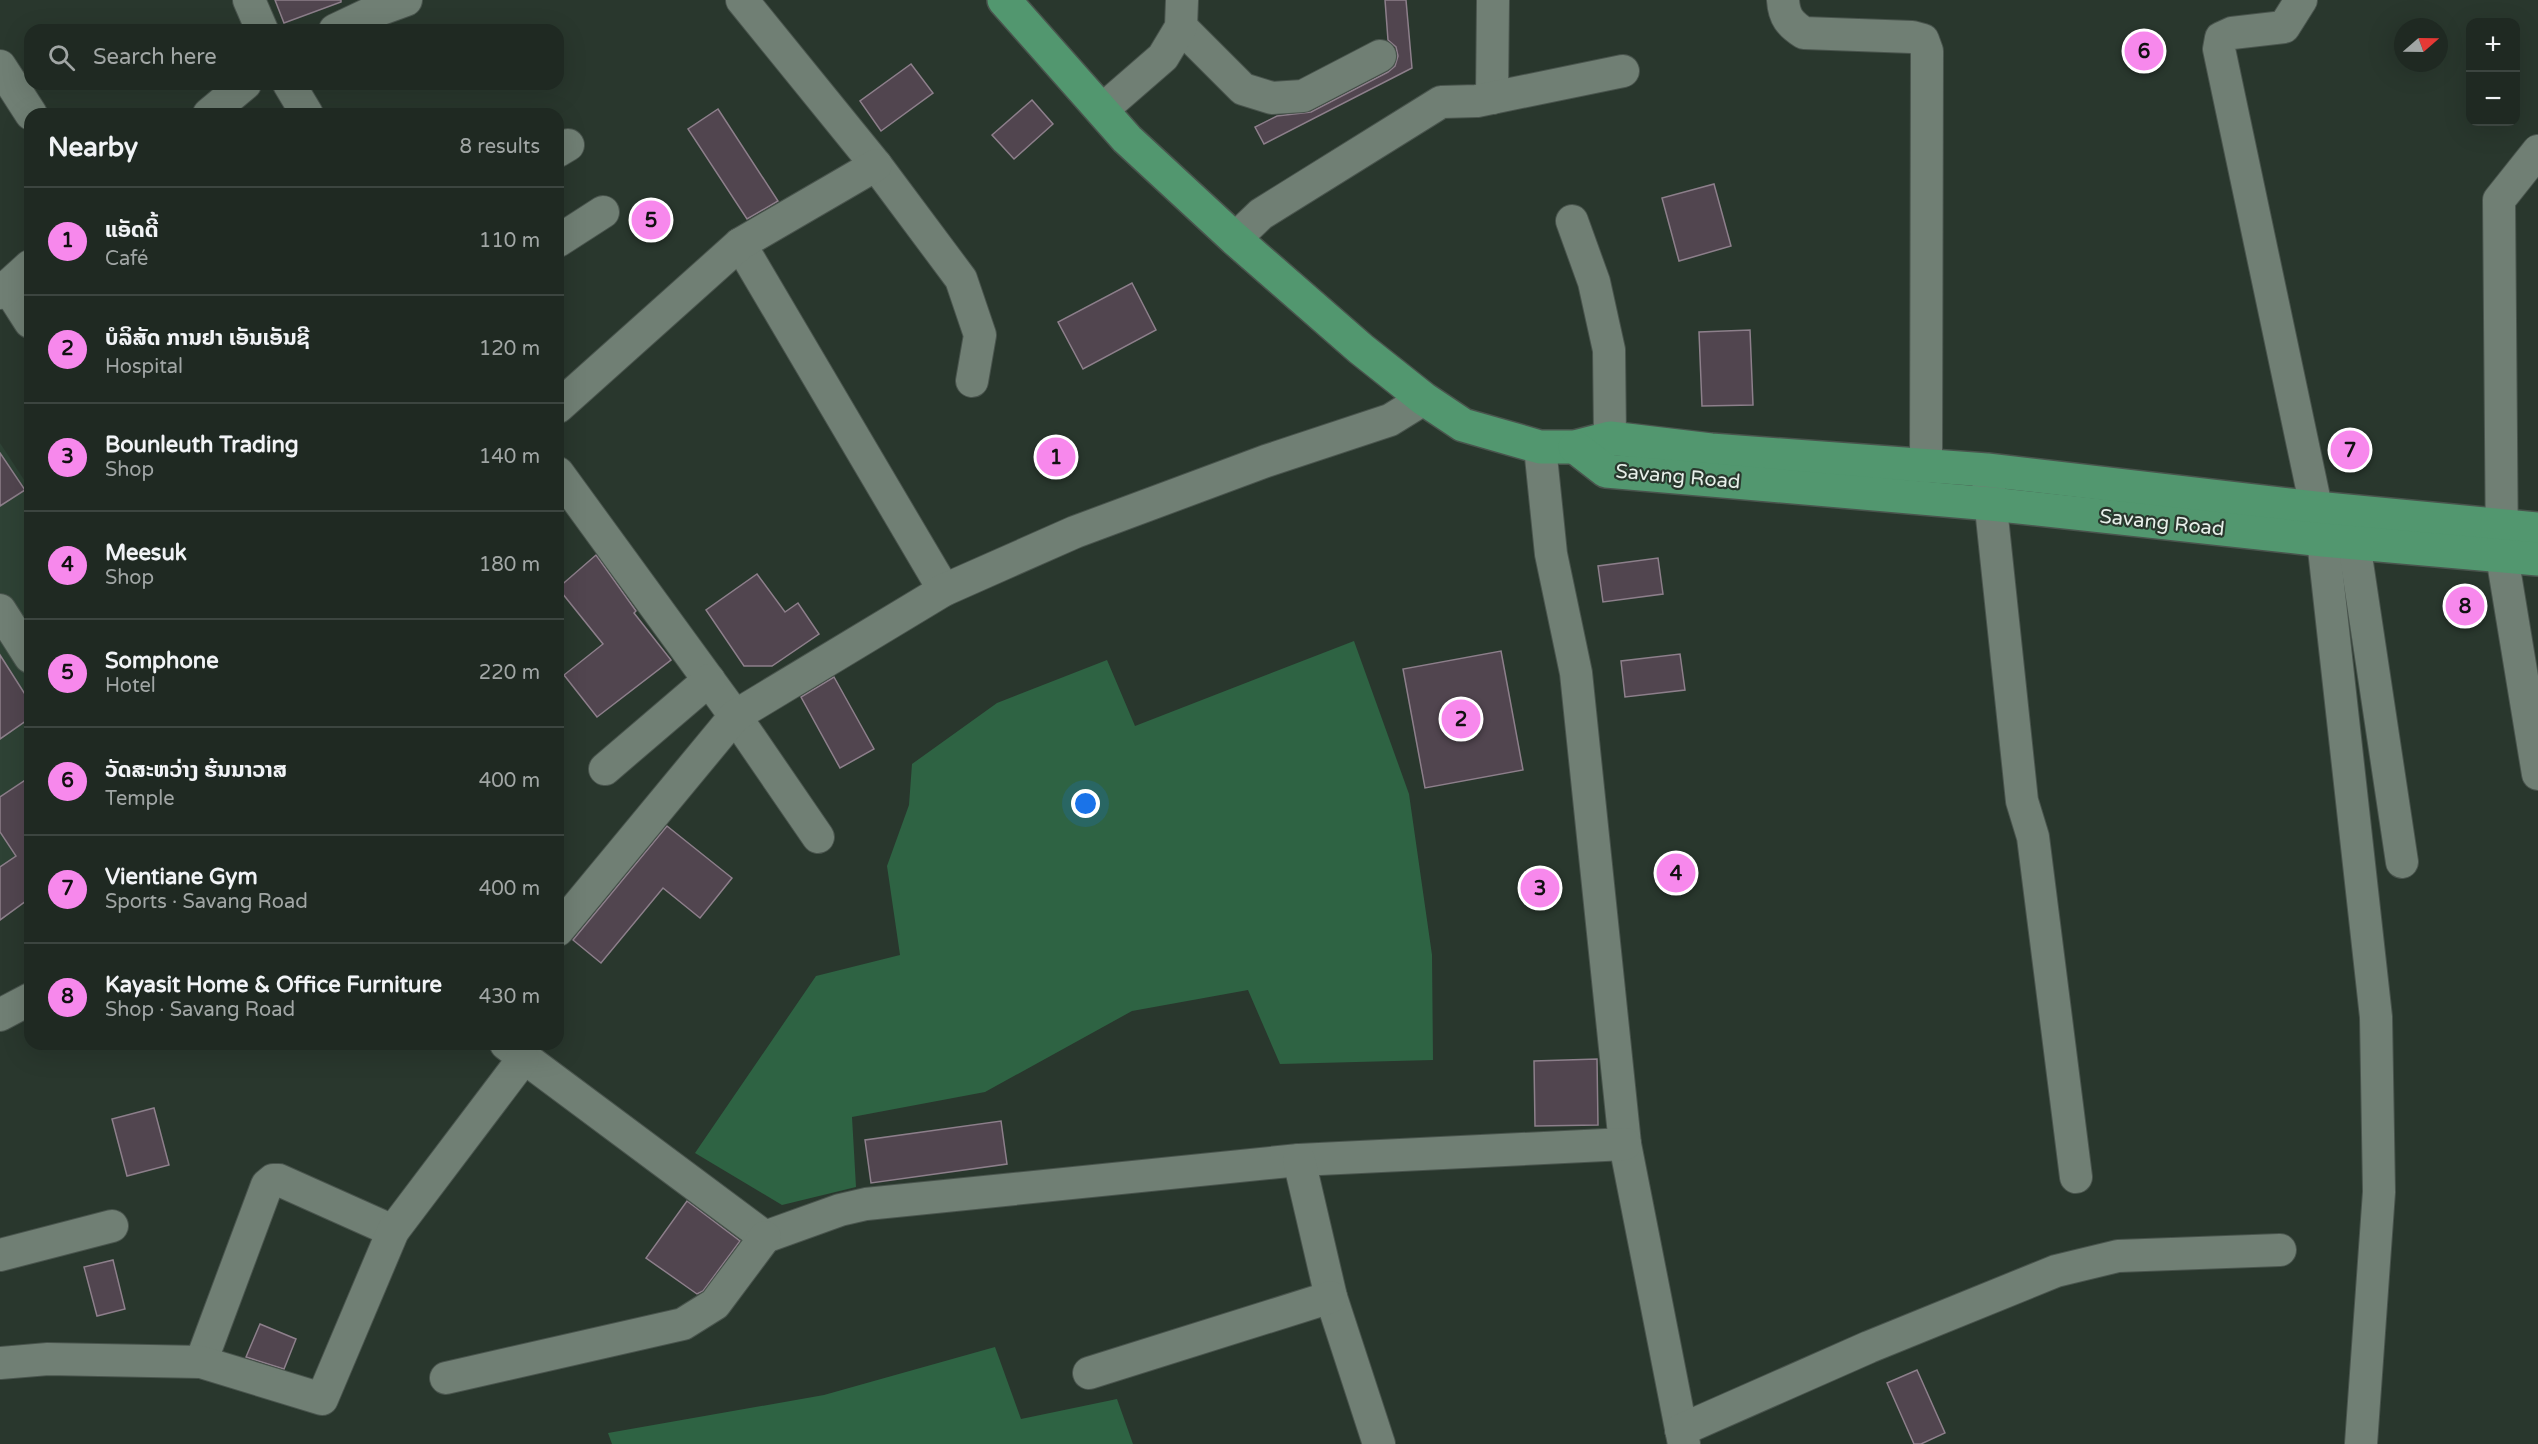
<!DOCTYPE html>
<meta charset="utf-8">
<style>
:root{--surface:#1f2922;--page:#2c352f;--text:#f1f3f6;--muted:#a1a6a5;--line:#3c4540;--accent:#f788ec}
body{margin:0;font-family:"Varela Round","Noto Sans Lao",sans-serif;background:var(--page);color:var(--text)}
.controls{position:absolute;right:18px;top:18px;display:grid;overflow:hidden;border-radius:12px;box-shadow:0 6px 24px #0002}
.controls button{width:54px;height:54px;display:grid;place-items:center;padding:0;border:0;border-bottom:2px solid var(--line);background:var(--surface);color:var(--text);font:30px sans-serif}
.compass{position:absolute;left:2394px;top:18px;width:54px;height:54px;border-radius:50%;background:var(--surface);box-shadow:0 6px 24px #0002;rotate:70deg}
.you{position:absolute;left:1086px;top:804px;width:21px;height:21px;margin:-15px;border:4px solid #fff;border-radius:50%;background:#1a73e8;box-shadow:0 0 0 9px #1a73e833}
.badge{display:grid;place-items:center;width:39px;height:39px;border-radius:50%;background:var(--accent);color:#111;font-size:20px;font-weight:700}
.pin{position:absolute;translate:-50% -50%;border:3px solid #fff;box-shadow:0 2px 6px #0006}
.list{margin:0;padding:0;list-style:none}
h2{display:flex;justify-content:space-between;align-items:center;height:78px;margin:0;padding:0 24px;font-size:26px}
h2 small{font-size:20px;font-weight:400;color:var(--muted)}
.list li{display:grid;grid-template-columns:39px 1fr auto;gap:18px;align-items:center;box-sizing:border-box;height:108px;padding:0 24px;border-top:2px solid var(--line)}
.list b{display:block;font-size:22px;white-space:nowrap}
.list p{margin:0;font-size:20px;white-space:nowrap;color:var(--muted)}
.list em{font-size:20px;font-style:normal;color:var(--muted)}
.icon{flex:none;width:33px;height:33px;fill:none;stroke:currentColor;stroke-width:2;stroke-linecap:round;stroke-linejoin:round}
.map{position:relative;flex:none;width:2538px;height:1444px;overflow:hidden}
.search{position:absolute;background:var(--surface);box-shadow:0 6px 24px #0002;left:24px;top:24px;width:540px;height:66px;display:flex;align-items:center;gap:15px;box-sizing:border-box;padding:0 21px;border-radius:18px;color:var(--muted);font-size:22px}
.panel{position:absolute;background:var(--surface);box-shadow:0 6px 24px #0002;left:24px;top:108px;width:540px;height:942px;border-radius:18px}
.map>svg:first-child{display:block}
.built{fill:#2e4235}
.green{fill:#2e6343}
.building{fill:#51454f;stroke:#8d7f8b;stroke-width:1.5}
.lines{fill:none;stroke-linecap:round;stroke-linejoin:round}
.minor-casing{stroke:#49544d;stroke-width:34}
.major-casing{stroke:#49544d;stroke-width:36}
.minor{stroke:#707f74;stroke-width:32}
.major{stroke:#52976f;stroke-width:33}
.labels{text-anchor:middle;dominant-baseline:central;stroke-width:4.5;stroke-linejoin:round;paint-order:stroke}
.street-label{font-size:20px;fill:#e7efe9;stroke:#29372d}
</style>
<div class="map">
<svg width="2538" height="1444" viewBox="0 0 2538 1444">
<rect width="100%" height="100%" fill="#29372d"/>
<path class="built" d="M0,443L30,489V898L0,920Z"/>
<g class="green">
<path d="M1354,641L1409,794L1432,955L1433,1060L1280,1064L1248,990L1132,1011L985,1092L852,1117L856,1187L782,1205L695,1153L816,976L900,955L887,866L909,805L912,764L997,703L1107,660L1135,726Z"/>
<path d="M995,1347L1021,1419L1117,1399L1133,1444H612L608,1433L824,1395Z"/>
</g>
<g class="building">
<path d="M275,0H341V2L284,23Z"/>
<path d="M1385,0H1406L1412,68L1264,144L1255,127L1277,116L1311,112L1388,72L1395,66L1398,56L1396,47L1388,40Z"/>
<path d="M911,64L933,93L881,131L860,101Z"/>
<path d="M1032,100L1053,124L1014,159L992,135Z"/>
<path d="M718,109L778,201L747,219L688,129Z"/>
<path d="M1714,184L1731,246L1679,261L1662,198Z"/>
<path d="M1132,283L1156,330L1083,369L1058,322Z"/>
<path d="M1750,330L1753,405L1702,406L1699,332Z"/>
<path d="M0,453L25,490L0,506Z"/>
<path d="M596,555L636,611L634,613L671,660L597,717L564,675L603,644L558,588Z"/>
<path d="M1658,558L1663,594L1603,602L1598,566Z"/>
<path d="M757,574L785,612L798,603L819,634L772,666H744L706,610Z"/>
<path d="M1501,651L1523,770L1425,788L1403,669Z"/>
<path d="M1680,654L1685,690L1625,697L1621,661Z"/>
<path d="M0,655L30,702V718L0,739Z"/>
<path d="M834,677L874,749L840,768L801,697Z"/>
<path d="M30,777V898L0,920V867L16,856L0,832V797Z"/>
<path d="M667,826L732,878L700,918L663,888L601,963L573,940Z"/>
<path d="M1597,1059L1598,1125L1535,1126L1534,1061Z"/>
<path d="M154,1108L169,1165L127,1176L112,1119Z"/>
<path d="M1001,1121L1007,1164L871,1183L865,1140Z"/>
<path d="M687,1201L740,1241L703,1291L697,1294L646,1258Z"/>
<path d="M113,1260L125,1309L97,1316L84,1267Z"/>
<path d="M260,1324L296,1339L284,1369L246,1357Z"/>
<path d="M1917,1370L1945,1433L1921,1444H1914L1887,1383Z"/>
</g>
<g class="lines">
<defs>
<g id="minor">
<path d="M249,0L262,30"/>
<path d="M742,0L876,165L961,279L980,335L972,381"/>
<path d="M1783,0C1784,17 1790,24 1804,33L1912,37L1923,40L1927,51L1926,467"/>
<path d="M2301,0L2284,27L2232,33L2221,38L2219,49L2323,540L2376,1017L2379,1192L2361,1444"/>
<path d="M1181,27L1243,89L1272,98L1303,96L1380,56"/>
<path d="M335,30L373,12L406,0"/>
<path d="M0,66L31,114"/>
<path d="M289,84L307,114"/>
<path d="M1492,98L1493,0"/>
<path d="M1102,110L1163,57L1181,27L1182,0"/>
<path d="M209,114L245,84"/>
<path d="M558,151L568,145"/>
<path d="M2538,151L2499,200L2502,556L2538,774"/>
<path d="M1572,221L1594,282L1609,350L1610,438"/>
<path d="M1235,239L1261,214L1441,102L1477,101L1623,71"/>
<path d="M558,241L603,212"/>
<path d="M740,244L944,590"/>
<path d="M7,286L30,322"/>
<path d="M0,293L30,266"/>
<path d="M558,407L740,244L876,165"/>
<path d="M1540,447L1551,554L1576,673L1625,1144L1684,1444"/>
<path d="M1987,470L2022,801L2033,837L2076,1177"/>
<path d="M558,473L735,716L818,837"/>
<path d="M2354,543L2402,862"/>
<path d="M0,610L30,657"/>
<path d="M605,769L709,680"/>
<path d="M558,930L735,716L944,590L1075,532L1266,461L1390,420L1424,399"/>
<path d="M0,1015L30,999"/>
<path d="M506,1044L765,1237L840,1210L866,1204L1299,1160L1625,1144"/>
<path d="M1299,1160L1331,1297L1379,1444"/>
<path d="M0,1255L112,1226"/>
<path d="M201,1362L267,1185L273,1180H279L393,1231"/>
<path d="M0,1363L48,1359L201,1362L322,1399L393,1231L523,1059"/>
<path d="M1089,1373L1331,1297"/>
<path d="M446,1378L683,1324L715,1304L765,1237"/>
<path d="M1681,1430L1869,1347L2056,1271L2118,1256L2280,1250"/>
</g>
<g id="major">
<path d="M1004,0L1127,139L1235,239L1361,349L1424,399L1463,425L1540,447H1575L1610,438L1711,450L1987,470L2315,508L2538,529"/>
<path d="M1575,447L1606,471L1991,504L2323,540L2538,559"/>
</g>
</defs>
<use href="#minor" class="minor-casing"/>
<use href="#major" class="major-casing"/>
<use href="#minor" class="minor"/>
<use href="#major" class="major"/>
</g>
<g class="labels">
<g class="street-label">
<text transform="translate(1678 477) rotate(5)">Savang Road</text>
<text transform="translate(2162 523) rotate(6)">Savang Road</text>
</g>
</g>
</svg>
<div class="controls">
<button>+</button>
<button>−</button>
</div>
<svg class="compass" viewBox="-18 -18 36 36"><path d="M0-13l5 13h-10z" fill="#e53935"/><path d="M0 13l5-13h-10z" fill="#a1a6a5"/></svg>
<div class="you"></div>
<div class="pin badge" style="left:1056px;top:457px">1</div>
<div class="pin badge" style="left:1461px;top:719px">2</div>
<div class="pin badge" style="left:1540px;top:888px">3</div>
<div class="pin badge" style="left:1676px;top:873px">4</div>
<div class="pin badge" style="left:651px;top:220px">5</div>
<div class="pin badge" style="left:2144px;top:51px">6</div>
<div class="pin badge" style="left:2350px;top:450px">7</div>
<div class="pin badge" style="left:2465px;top:606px">8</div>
<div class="search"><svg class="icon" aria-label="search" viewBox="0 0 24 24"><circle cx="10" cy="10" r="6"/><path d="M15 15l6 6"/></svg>Search here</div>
<section class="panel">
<h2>Nearby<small>8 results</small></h2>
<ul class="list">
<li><span class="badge">1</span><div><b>ແອັດດີ້</b><p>Café</p></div><em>110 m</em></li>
<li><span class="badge">2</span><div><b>ບໍລິສັດ ການຢາ ເອັນເອັນຊີ</b><p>Hospital</p></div><em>120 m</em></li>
<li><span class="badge">3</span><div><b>Bounleuth Trading</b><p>Shop</p></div><em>140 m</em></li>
<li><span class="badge">4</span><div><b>Meesuk</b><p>Shop</p></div><em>180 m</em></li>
<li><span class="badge">5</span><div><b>Somphone</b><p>Hotel</p></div><em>220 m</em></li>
<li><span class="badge">6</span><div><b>ວັດສະຫວ່າງ ຮ້ນນາວາສ</b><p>Temple</p></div><em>400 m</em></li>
<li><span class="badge">7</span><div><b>Vientiane Gym</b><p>Sports · Savang Road</p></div><em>400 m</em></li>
<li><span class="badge">8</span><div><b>Kayasit Home &amp; Office Furniture</b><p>Shop · Savang Road</p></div><em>430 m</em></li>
</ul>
</section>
</div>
